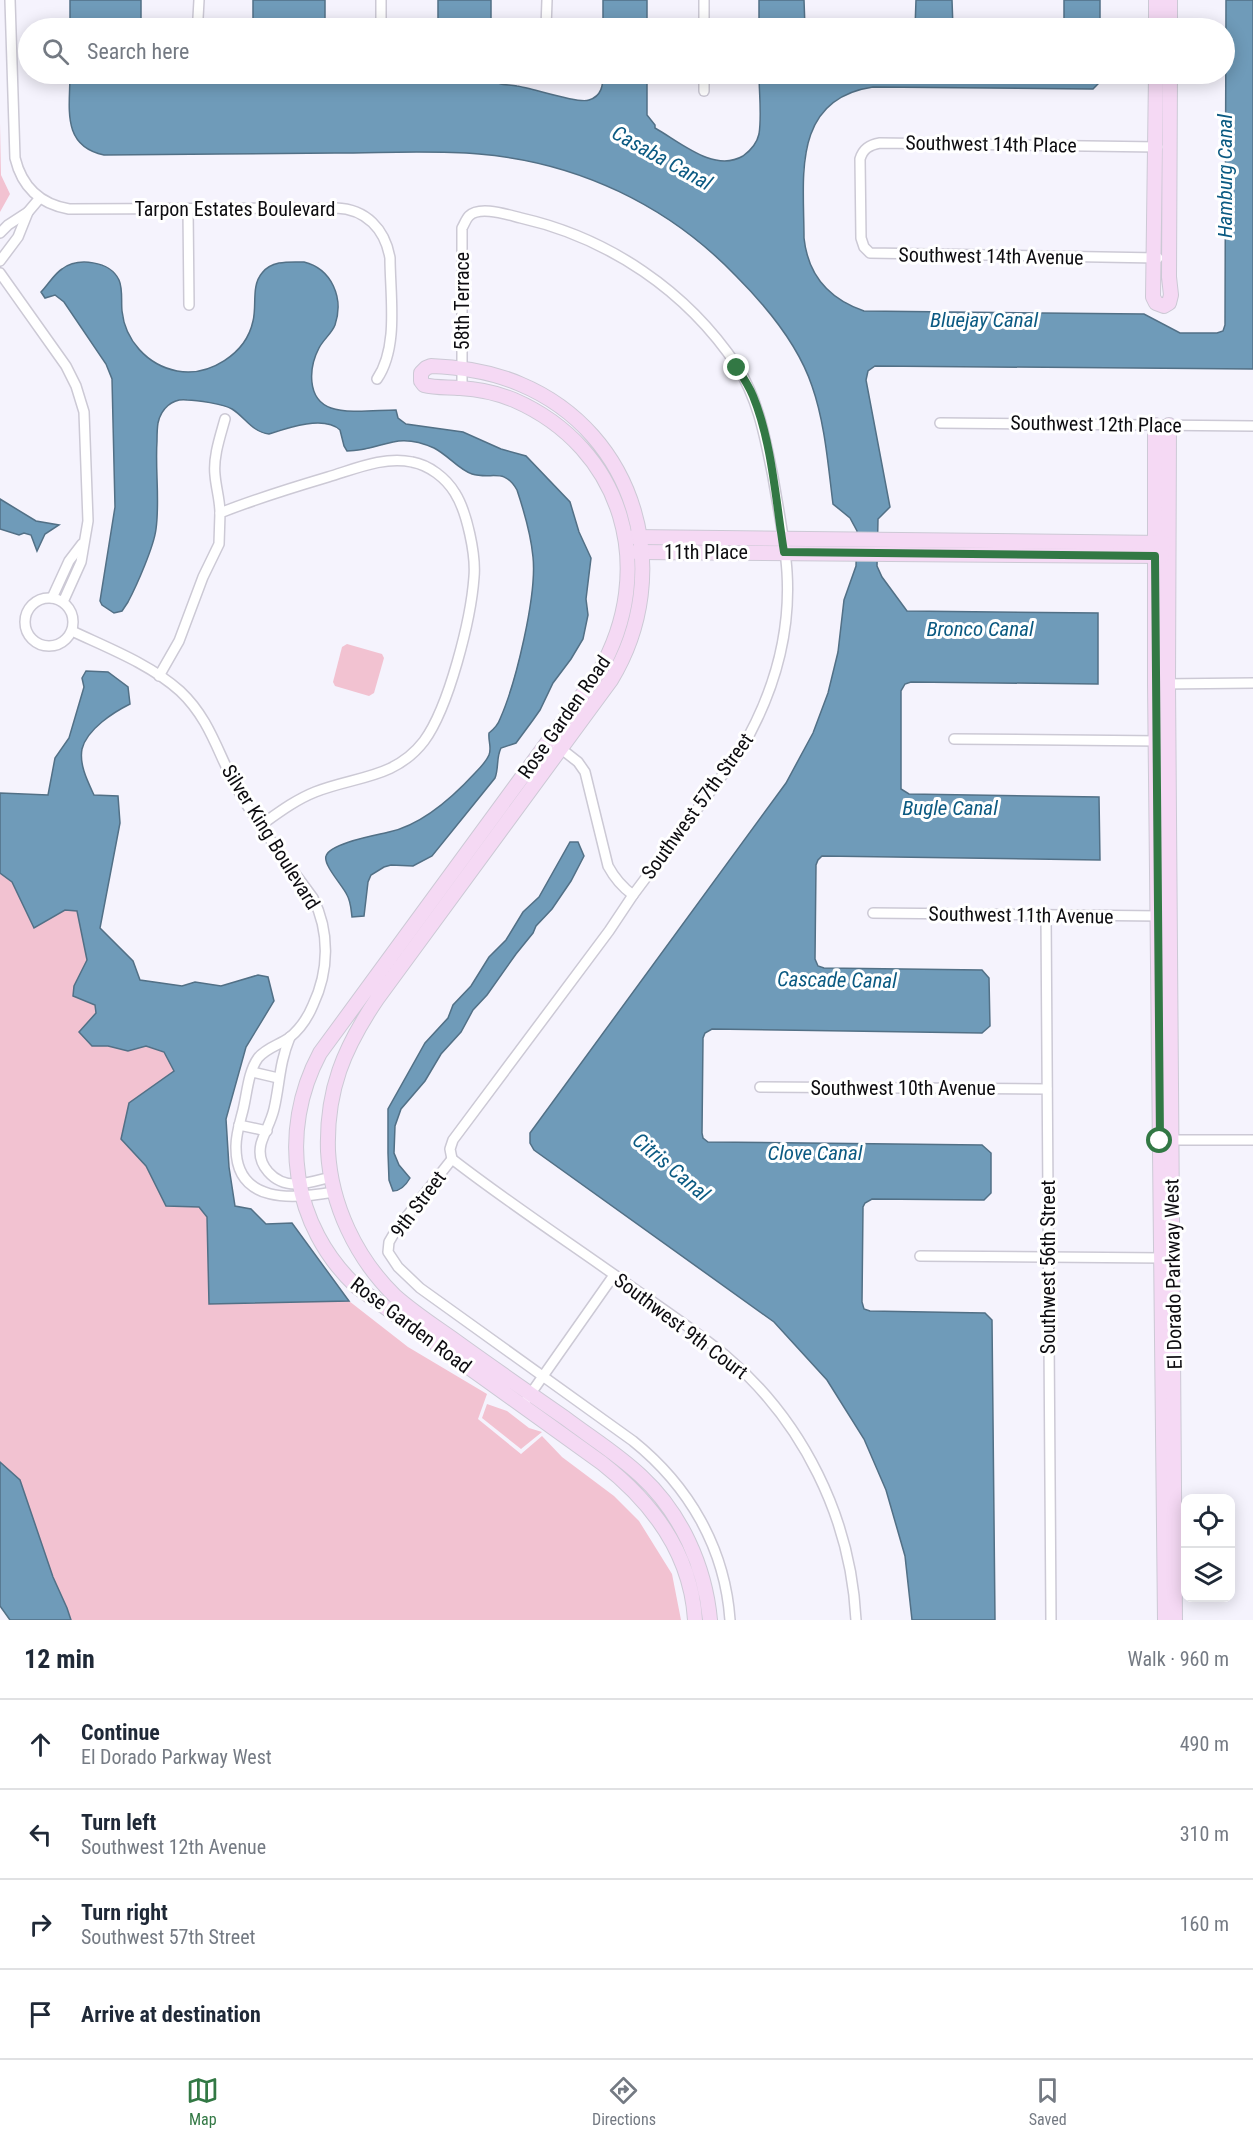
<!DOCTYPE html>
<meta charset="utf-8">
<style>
:root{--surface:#fff;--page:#f2f2f3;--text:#1f2937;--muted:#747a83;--line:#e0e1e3;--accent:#327844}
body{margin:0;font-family:"Roboto Condensed",sans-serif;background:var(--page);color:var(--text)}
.controls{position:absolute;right:18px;bottom:18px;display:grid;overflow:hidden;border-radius:12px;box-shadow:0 3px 15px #0003}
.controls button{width:54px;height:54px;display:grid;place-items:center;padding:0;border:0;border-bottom:2px solid var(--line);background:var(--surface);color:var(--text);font:30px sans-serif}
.stop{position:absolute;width:18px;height:18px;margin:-14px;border:4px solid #327844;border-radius:50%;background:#fff}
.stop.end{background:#327844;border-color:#fff;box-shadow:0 2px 6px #0008}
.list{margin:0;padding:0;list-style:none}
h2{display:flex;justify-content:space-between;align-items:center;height:78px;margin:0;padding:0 24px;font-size:26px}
h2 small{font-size:20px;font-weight:400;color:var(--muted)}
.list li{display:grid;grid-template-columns:39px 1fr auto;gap:18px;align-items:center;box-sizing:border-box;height:90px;padding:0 24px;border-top:2px solid var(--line)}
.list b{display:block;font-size:22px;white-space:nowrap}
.list p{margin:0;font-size:20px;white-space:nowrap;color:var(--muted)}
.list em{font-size:20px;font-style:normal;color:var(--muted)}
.icon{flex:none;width:33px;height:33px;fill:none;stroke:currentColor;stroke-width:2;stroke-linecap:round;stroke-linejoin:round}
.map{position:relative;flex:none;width:1253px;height:1620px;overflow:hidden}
.search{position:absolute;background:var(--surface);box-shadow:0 3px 15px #0003;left:18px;right:18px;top:18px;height:66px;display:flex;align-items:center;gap:15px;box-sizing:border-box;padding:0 21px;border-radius:33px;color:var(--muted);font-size:22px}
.sheet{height:438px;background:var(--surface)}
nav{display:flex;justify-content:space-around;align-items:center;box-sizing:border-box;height:84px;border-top:2px solid var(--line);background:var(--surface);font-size:16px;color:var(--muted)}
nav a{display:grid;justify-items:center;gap:3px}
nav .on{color:var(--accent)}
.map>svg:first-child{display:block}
.green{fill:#f2c2d1}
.water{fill:#6f9bb9;stroke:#527086;stroke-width:1.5}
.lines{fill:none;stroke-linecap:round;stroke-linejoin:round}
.street-casing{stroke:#ccc9d5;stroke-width:12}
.secondary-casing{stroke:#ccc9d5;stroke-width:16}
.street{stroke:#fff;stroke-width:9}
.secondary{stroke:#f5d9f4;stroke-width:14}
.route{stroke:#327844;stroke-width:8}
.labels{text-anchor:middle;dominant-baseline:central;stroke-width:6;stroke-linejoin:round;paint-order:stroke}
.street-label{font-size:20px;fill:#0d0c10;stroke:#fff}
.water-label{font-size:21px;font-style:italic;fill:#0b5a82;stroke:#fff}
</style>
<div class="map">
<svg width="1253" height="1620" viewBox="0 0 1253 1620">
<rect width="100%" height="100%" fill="#f5f3fd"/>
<g class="green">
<path d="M0,123L1,175L10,194L0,212Z"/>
<path d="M347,644L382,654L384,658L374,693L369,696L335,686L333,682L342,647Z"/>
<path d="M0,873L12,882L34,928L65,910L77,911L87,960L74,986L95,1005L96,1013L80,1032L92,1046H108L128,1051L146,1046L164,1052L174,1071L129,1103L121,1139L146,1166L166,1206L199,1207L207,1217L209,1304L349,1301L408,1347L487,1394L478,1419L521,1454L542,1436L562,1457L614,1496L639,1521L672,1574L681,1620H71L67,1608L53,1577L20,1480L0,1462Z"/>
<path d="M487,1404L507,1411L529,1428L542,1432L521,1449L482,1418Z"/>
</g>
<g class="water">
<rect x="70" y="0" width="71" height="28"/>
<rect x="253" y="0" width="72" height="28"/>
<rect x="438" y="0" width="53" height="28"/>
<rect x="603" y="0" width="44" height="28"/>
<path d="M759,0H804L805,28H759Z"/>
<path d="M916,0H952L953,28H915Z"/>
<rect x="1064" y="0" width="36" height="28"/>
<path d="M1226,0H1253V369L875,366L868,371L866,380L890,507L878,519L877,566L882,577L907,611L1098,613V684L911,682L905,684L901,691V789L909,794L1099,797L1100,860L822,856L818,860L816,865L815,959L818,966L824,968L982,970L989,978L990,1026L982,1033L712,1029L705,1033L703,1038L702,1133L703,1138L708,1142L982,1145L991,1153V1193L984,1200L872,1199L865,1203L863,1207L862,1302L864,1309L870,1311L985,1313L992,1320L995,1620H912L905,1556L886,1490L864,1439L827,1380L774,1322L534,1150L530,1143V1133L786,783L813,733L828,693L838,652L844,600L856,566L857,531L850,518L833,504C828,465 825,423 812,386C798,344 767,307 736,276C668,205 577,162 479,154C431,150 383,153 335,153C258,154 181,154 104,155C61,146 70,108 70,74H141L144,81L150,83L244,82L250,80L253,74H325L328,79L335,82L429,81L435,79L437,74H490L491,78C498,86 507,84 517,86C532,88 578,104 589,100C602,96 603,85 603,74H647V115L655,125V128C680,142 714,173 743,156C750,151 757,143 759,134C762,115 759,93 759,74H1100L1099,83L1093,89L873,87C791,99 804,178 804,238C808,276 829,299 864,311L1144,314L1180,333H1217L1223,331L1225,325Z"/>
<path d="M304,262C332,269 344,298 335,325C332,333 323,340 319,348C309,367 306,399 331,408C348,414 378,410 396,410L398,418L406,424L463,432L501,449L526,456L570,502L579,532L591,558L586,599L588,615L583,639L571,659L553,683L540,710L533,720L516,743L501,748C496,758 499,768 495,778L432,856L413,866L391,865L384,867L371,875L368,882L364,916L352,917C351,910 351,902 347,895C343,886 323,865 326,856C330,843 377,835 389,832C422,825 452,798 475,773C480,768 486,762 489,755C492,748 488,741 489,733C494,729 498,725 500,719C516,683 537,595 533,557C531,535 524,511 517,490C504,467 492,480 472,474C459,470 448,455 434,448C394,430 383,451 347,451L344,446L340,430C324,415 287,428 269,434C252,432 245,417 232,409C223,404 197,400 187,400C172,398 161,409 158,423C157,429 157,436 157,441C155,470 160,500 156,529C154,546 137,585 128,602L122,611L114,613L102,605L100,601L115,507L112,379L106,364L64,302L55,295L45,298L41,292C48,285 54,274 62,269C78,257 110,261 119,280C123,289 121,301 122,311C125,340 147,365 177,371C209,377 246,354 253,321C257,305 251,286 262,273C272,260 290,262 304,262Z"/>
<path d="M0,499L36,521L59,525L45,534L37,551L31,535L24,533L19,535L0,529Z"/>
<path d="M86,671L108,672L128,687L130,704C114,712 87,729 82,749C79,765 88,782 94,795L118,796L120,823L100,928L133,961L140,980L182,986L195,982L221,986L258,975L268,977L274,1001L246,1047L226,1119L229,1167L235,1206L251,1209L266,1224L292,1223L349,1301L209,1304L207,1217L199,1207L166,1206L146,1166L121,1139L129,1103L174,1071L164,1052L146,1046L128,1051L108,1046H92L79,1032L96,1013L95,1005L73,996L74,986L87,960L77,911L65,910L34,928L12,882L0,873V793L48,795L55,758L69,738L84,687L82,678Z"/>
<path d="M570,842H578L584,856L571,881L552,909L536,926L533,933L516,954L487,995L473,1010L461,1032L441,1054L425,1081L401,1109L395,1126L394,1153L399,1165L410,1178C406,1185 401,1191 393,1191L389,1180L388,1153V1109L425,1043L448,1018L453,1005L471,986L489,957L506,940L523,912L539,897Z"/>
<path d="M0,1462L20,1480L53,1577L67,1608L71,1620H10L0,1606Z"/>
</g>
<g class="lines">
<defs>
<g id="street">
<path d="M10,0L15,158C22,187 40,204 69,209L336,208C366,209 385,229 390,258C390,295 399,347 377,379"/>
<path d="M381,0V23"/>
<path d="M198,18L199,0"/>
<path d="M546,28L547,0"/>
<path d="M704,28V0"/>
<path d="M704,91V74"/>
<path d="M188,209L189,305"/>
<path d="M0,233L8,225L28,212L39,199"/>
<path d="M1158,258L870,253L864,247L861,238L860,159C863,149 869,145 880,143L1158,147"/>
<path d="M0,261L18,237L28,212"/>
<path d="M0,273L66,366L76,386L84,412L88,521L81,562L63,602"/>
<path d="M940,423L1253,426"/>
<path d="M220,513C220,500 216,488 215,475C213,457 220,437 225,419"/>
<path d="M52,598L69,561L82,544"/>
<circle cx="49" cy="622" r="24"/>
<path d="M72,631C108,648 150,664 180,691C213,722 219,760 242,797C263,832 289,865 313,898C330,932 329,971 313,1005C308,1017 299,1030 289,1038C279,1045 266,1048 258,1058C248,1072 247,1094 243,1110C240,1122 236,1134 236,1146C235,1205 294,1199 334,1192"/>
<path d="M159,676L179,641L203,577L219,544L220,513C255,499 291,488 328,477C355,469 384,456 412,462C429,465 446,478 455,493C467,512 476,555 474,577C471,619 449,707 424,741C395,779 355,776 315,792C295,800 278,813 261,825"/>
<path d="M1162,684L1253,683"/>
<path d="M954,739L1160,741"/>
<path d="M550,740L578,762L585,772L608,866C615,879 622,887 633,895"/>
<path d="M873,913L1161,916"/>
<path d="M1046,915L1051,1620"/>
<path d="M290,1037C279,1064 280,1083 274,1109C271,1122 264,1133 261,1144C256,1165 274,1184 295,1184C307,1184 319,1180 331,1177"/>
<path d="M252,1072L278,1078"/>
<path d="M760,1087L1047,1089"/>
<path d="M239,1125L267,1131"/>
<path d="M1168,1140H1253"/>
<path d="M452,1159L450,1149L453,1140L609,931L633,895L739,753C772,698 791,636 787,572C785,540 778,508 773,477C765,438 759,401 737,366C687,291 609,238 521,218C508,215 480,205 469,216C466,219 464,225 462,228V388"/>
<path d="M452,1159C510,1204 573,1245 633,1288C664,1310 696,1331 725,1355C803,1421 851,1518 856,1620"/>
<path d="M452,1159L396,1230L389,1242L388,1252L398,1267L420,1288L633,1441C689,1486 725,1548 730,1620"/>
<path d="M920,1256L1164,1258"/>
<path d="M522,1406L614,1275"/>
</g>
<g id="secondary">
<path d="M1156,28V0"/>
<path d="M1170,28V0"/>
<path d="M1156,74L1153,297L1156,303L1164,306L1169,303L1171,295L1169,277L1170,74"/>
<path d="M1155,425V684L1165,1620"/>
<path d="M1169,425L1168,684L1175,1620"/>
<path d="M634,537L1164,543"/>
<path d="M636,552L1162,556"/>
<path d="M695,1620C691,1553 653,1503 602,1463L357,1287C292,1227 278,1131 320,1053L599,672C658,570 624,448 514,400C497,393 478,389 460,388C448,387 435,388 424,385L421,381V373L426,368L431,366C461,367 492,372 520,384C637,433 676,573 611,680L377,999C344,1048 326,1090 328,1151C331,1205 356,1258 395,1296C414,1313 436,1327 457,1342C493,1368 529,1393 565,1418C590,1437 618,1454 641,1476C681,1513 705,1566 710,1620"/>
</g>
</defs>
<use href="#street" class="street-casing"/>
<use href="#secondary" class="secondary-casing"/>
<use href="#street" class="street"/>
<use href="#secondary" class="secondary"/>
</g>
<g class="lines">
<path class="route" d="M737,368C743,377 749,386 753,396C772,442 776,503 784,552L1155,556L1160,1141"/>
</g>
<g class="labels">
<g class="street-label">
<text transform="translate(991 144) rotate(1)">Southwest 14th Place</text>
<text x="235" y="209">Tarpon Estates Boulevard</text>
<text transform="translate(991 256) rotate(1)">Southwest 14th Avenue</text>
<text transform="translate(462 301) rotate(-90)">58th Terrace</text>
<text transform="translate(1096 424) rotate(1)">Southwest 12th Place</text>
<text x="706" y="552">11th Place</text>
<text transform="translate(564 717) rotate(-55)">Rose Garden Road</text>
<text transform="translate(697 806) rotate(-54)">Southwest 57th Street</text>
<text transform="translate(271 837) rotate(58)">Silver King Boulevard</text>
<text transform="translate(1021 915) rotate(1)">Southwest 11th Avenue</text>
<text x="903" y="1088">Southwest 10th Avenue</text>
<text transform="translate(418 1204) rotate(-53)">9th Street</text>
<text transform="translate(1048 1267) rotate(-90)">Southwest 56th Street</text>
<text transform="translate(1173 1274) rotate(-91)">El Dorado Parkway West</text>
<text transform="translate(411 1325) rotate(37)">Rose Garden Road</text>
<text transform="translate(681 1326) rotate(37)">Southwest 9th Court</text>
</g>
<g class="water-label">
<text transform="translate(662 158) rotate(29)">Casaba Canal</text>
<text transform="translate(1225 176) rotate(-90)">Hamburg Canal</text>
<text x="984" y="320">Bluejay Canal</text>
<text x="980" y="629">Bronco Canal</text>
<text x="950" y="808">Bugle Canal</text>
<text transform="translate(837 980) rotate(1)">Cascade Canal</text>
<text x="815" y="1153">Clove Canal</text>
<text transform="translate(671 1167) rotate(40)">Citris Canal</text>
</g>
</g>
</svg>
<div class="controls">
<button><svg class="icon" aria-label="locate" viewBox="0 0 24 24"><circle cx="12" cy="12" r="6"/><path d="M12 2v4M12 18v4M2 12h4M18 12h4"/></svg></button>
<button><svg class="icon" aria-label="layers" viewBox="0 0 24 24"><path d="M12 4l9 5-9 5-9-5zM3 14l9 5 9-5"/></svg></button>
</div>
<div class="stop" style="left:1160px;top:1141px"></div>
<div class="stop end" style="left:737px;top:368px"></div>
<div class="search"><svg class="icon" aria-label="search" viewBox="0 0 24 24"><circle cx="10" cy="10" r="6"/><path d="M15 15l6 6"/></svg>Search here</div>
</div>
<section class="sheet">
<h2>12 min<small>Walk · 960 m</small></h2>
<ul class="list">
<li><svg class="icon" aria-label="ahead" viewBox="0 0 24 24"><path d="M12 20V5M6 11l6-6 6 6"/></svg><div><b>Continue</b><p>El Dorado Parkway West</p></div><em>490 m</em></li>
<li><svg class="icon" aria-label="left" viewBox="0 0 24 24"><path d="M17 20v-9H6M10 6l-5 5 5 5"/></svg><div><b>Turn left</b><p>Southwest 12th Avenue</p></div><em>310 m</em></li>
<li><svg class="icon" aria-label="right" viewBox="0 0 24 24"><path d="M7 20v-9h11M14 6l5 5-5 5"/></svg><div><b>Turn right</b><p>Southwest 57th Street</p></div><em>160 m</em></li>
<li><svg class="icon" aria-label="arrive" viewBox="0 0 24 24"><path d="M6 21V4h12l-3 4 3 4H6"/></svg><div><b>Arrive at destination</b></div></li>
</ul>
</section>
<nav>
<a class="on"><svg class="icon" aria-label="map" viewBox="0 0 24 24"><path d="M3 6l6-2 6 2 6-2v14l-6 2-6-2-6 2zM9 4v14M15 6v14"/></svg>Map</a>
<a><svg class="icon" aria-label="directions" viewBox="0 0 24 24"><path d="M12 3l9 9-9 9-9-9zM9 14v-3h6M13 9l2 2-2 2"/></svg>Directions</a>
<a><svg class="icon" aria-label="saved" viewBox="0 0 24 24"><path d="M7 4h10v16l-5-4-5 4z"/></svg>Saved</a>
</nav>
